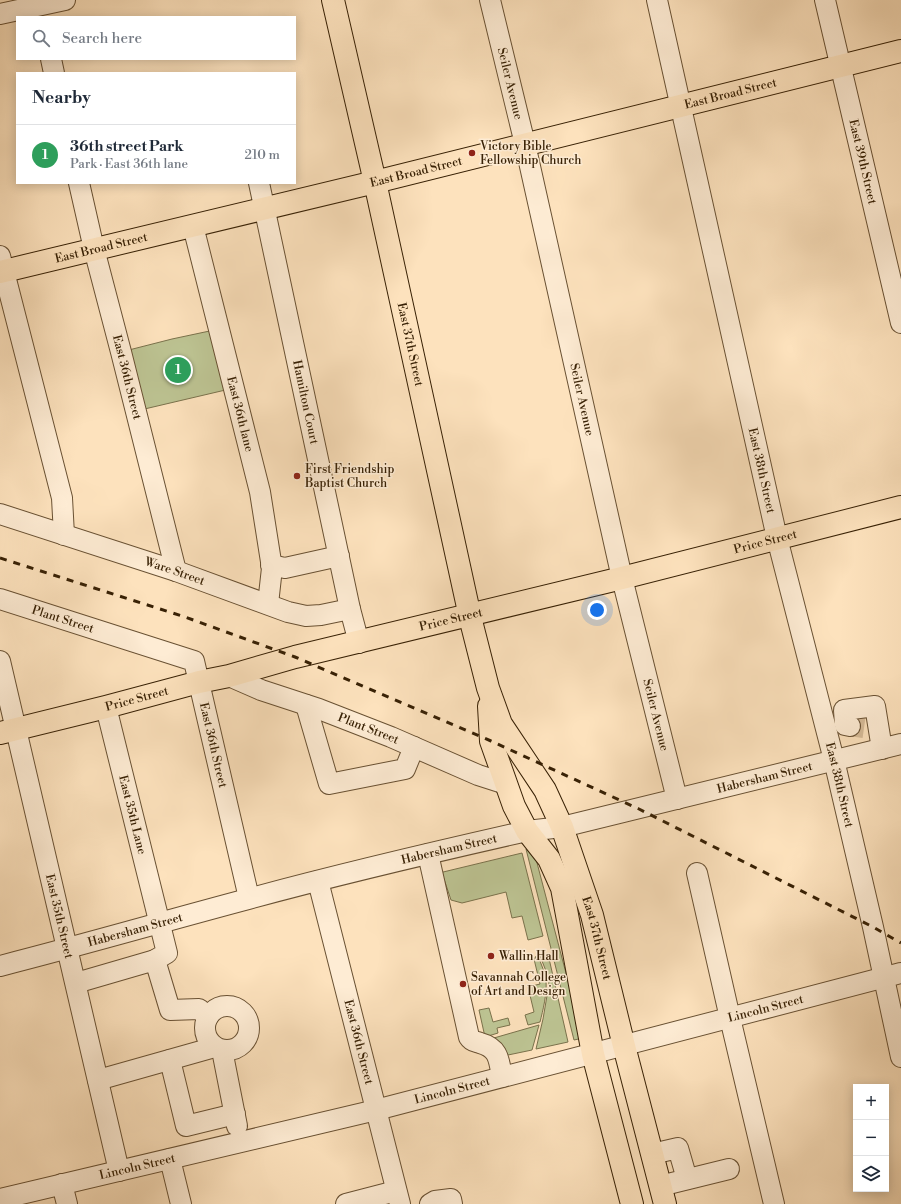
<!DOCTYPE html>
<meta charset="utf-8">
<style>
:root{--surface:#fff;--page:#f6f6f7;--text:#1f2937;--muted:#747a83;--line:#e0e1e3;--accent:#2563eb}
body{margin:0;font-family:"Libre Bodoni",serif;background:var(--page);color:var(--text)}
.controls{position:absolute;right:12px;bottom:12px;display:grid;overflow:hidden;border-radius:0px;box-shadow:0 2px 10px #0003}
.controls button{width:36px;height:36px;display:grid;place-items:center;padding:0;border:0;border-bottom:1px solid var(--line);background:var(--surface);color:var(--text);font:20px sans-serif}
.you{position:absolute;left:597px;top:610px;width:14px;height:14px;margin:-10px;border:3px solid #fff;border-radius:50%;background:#1a73e8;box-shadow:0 0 0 6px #1a73e833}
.badge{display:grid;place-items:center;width:26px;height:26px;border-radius:50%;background:var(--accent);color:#fff;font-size:13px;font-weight:700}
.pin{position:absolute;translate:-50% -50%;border:2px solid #fff;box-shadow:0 1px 4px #0006}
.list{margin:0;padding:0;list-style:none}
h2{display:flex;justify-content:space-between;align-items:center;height:52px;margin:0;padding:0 16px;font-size:17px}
h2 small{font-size:13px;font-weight:400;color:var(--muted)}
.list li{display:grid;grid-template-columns:26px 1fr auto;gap:12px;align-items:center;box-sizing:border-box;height:60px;padding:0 16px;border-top:1px solid var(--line)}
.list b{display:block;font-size:15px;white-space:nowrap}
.list p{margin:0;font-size:13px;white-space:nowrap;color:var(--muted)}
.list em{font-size:13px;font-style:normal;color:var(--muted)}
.icon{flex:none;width:22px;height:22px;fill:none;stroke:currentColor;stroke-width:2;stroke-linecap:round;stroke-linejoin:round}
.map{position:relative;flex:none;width:901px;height:1204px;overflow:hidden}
.search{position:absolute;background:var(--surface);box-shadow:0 2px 10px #0003;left:16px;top:16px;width:280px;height:44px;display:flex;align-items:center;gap:10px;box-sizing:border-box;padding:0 14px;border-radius:0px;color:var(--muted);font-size:15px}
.panel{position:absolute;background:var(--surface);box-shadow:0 2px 10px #0003;left:16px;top:72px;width:280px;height:112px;border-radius:0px}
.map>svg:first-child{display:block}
.green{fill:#bdc493;stroke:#7a724c}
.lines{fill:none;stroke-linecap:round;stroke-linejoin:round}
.minor-tunnel{stroke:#d6bb98;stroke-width:20;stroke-dasharray:20 10;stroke-linecap:butt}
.minor-casing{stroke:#695133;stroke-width:22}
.major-casing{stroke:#382105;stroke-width:24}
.minor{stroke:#feecd4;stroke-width:20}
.major{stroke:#fde2bd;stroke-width:22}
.rail{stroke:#382105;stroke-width:3;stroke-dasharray:7 7;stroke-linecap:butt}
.poi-dot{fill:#8f2418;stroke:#feecd4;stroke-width:1.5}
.labels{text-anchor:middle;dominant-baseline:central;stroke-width:3;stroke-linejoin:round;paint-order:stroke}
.street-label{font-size:12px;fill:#382105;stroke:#feecd4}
.poi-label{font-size:12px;fill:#382105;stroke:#feecd4;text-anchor:start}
</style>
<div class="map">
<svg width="901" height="1204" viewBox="0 0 901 1204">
<rect width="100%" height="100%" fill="#fde2bd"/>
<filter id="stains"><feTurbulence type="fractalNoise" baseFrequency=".005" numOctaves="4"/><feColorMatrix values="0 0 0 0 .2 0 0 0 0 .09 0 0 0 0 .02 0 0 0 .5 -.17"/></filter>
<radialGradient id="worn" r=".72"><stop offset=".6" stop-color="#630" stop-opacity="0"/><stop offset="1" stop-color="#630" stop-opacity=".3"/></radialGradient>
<g class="green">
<path d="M219,329L234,388L136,411L121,352L172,339Z"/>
<path d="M526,849L531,852L536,859L583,1038L574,1040Z"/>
<path d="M522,853L543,936L528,940L522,916L512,918L506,892L462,903L451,900L443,876L439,873Z"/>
<path d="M548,954L568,1042L536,1049L543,1019L549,984L546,971L540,956Z"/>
<path d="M538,956C541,964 545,972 546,981C547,994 543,1010 540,1022L528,1025L525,1015L534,1012L528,987L540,984L534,959H536L535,957Z"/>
<path d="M489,1008L493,1022L508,1018L510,1025L497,1028L498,1033L485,1037L479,1010Z"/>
<path d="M539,1025L532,1050L508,1055L503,1049L487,1040Z"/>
</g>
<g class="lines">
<path class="minor-tunnel" d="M850,726L864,728"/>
<defs>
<g id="minor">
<path id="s1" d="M490,0L525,144L622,578L677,799"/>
<path id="s2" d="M657,0L777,538L834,760L873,927L901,1057"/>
<path id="s3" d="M825,0L901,323"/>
<path d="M0,14L65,0"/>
<path d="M51,59L54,73"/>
<path id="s4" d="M79,183L94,249L121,352L176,571"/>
<path id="s5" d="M259,183L350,609L359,643"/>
<path id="s6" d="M193,226L260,492L272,568L268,604"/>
<path d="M0,256L62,498L64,535"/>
<path id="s7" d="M0,514L176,571L288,612L306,616L321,615L350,609"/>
<path d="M271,565L285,568L339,556"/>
<path id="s8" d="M0,599L194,661L249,898"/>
<path id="s9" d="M0,661L119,1171"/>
<path id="s10" d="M229,676L261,690L319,709L391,737L478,775L506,784"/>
<path d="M306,705L329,784L405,769L414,747"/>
<path id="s11" d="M106,707L167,953L155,960"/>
<path d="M850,726L845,725L844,710L875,706L882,749"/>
<path d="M428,854L469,1037C472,1042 475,1041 480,1043C499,1048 499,1060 502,1077"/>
<path d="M697,873L730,1018L774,1204"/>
<path id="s12" d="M318,881L400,1204"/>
<path id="s13" d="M0,966C83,945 165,921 248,899C340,874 434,852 527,831L562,827L901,744"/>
<path d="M76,983L155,960L170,1010L199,1009L208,1017"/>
<circle cx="227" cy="1028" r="22"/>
<path d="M222,1050L237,1126"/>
<path d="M170,1060L186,1126L235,1114"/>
<path d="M98,1080L215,1047"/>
<path d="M652,1154L678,1148L687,1179"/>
<path d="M170,1159L181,1204"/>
<path d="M62,1184L67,1204"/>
<path d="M660,1186L729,1169"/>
<path id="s14" d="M0,1199L376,1110L901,973"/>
<path d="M346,1204L396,1191"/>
<path d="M430,1204L435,1201L451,1199L452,1204"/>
</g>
<g id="major">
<path id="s15" d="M333,0L375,182L471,621L488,688L501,724L545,790L562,827L592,915L624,1046L665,1204"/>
<path id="s16" d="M0,272L375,182L901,51"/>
<path d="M489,706L491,741L514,806L527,831L549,859L562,888L593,1054L632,1204"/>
<path id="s17" d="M0,733L106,707L199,682L229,676L295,657L622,578L901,507"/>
</g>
</defs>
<use href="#minor" class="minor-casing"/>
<use href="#major" class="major-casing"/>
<use href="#minor" class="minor"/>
<use href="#major" class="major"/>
<path class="rail" d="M0,558L185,617L295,657L491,741L639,809L873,927L901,943"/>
</g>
<g class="poi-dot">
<circle cx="472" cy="153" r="4"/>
<circle cx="297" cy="476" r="4"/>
<circle cx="491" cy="956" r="4"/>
<circle cx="463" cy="984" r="4"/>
</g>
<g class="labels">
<g class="street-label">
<text stroke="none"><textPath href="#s1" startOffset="86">Seiler Avenue</textPath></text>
<text stroke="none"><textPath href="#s16" startOffset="752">East Broad Street</textPath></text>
<text stroke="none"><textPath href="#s3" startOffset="166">East 39th Street</textPath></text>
<text stroke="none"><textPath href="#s16" startOffset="428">East Broad Street</textPath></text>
<text stroke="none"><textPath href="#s16" startOffset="104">East Broad Street</textPath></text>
<text stroke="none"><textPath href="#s15" startOffset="353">East 37th Street</textPath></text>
<text stroke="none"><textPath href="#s4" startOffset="200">East 36th Street</textPath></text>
<text stroke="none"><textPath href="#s1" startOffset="410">Seiler Avenue</textPath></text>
<text stroke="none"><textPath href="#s5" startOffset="224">Hamilton Court</textPath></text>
<text stroke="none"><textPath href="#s6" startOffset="194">East 36th lane</textPath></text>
<text stroke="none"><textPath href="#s2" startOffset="482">East 38th Street</textPath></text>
<text stroke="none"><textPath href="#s17" startOffset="789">Price Street</textPath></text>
<text stroke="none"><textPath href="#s7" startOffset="184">Ware Street</textPath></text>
<text stroke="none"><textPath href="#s8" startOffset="66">Plant Street</textPath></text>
<text stroke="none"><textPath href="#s17" startOffset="465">Price Street</textPath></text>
<text stroke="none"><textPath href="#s17" startOffset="141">Price Street</textPath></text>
<text stroke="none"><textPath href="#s1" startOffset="734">Seiler Avenue</textPath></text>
<text stroke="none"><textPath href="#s10" startOffset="149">Plant Street</textPath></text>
<text stroke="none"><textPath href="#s8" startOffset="290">East 36th Street</textPath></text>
<text stroke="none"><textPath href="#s13" startOffset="788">Habersham Street</textPath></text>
<text stroke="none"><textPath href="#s2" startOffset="806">East 38th Street</textPath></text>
<text stroke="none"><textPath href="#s11" startOffset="111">East 35th Lane</textPath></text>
<text stroke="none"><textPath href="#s13" startOffset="464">Habersham Street</textPath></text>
<text stroke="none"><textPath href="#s9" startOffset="262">East 35th Street</textPath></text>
<text stroke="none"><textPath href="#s13" startOffset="140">Habersham Street</textPath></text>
<text stroke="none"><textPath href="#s15" startOffset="980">East 37th Street</textPath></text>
<text stroke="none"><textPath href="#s14" startOffset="789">Lincoln Street</textPath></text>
<text stroke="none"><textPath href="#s12" startOffset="166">East 36th Street</textPath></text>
<text stroke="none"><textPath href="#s14" startOffset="465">Lincoln Street</textPath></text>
<text stroke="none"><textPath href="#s14" startOffset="141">Lincoln Street</textPath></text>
</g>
<g class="poi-label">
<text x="480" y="146">Victory Bible<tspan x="480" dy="14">Fellowship Church</tspan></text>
<text x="305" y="469">First Friendship<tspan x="305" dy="14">Baptist Church</tspan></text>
<text x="499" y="956">Wallin Hall</text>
<text x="471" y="977">Savannah College<tspan x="471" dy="14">of Art and Design</tspan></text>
</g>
</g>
<rect width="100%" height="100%" filter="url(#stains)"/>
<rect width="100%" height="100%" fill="url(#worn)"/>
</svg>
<div class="controls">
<button>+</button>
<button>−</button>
<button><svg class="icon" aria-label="layers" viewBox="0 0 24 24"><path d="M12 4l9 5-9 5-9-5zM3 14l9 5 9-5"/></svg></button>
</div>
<div class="you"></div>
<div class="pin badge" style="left:178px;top:370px;background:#2e9e5b">1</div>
<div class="search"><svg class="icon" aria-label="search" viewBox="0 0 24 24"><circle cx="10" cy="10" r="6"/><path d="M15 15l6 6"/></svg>Search here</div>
<section class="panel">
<h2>Nearby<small></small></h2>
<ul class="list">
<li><span class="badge" style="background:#2e9e5b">1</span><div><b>36th street Park</b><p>Park · East 36th lane</p></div><em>210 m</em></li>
</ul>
</section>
</div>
